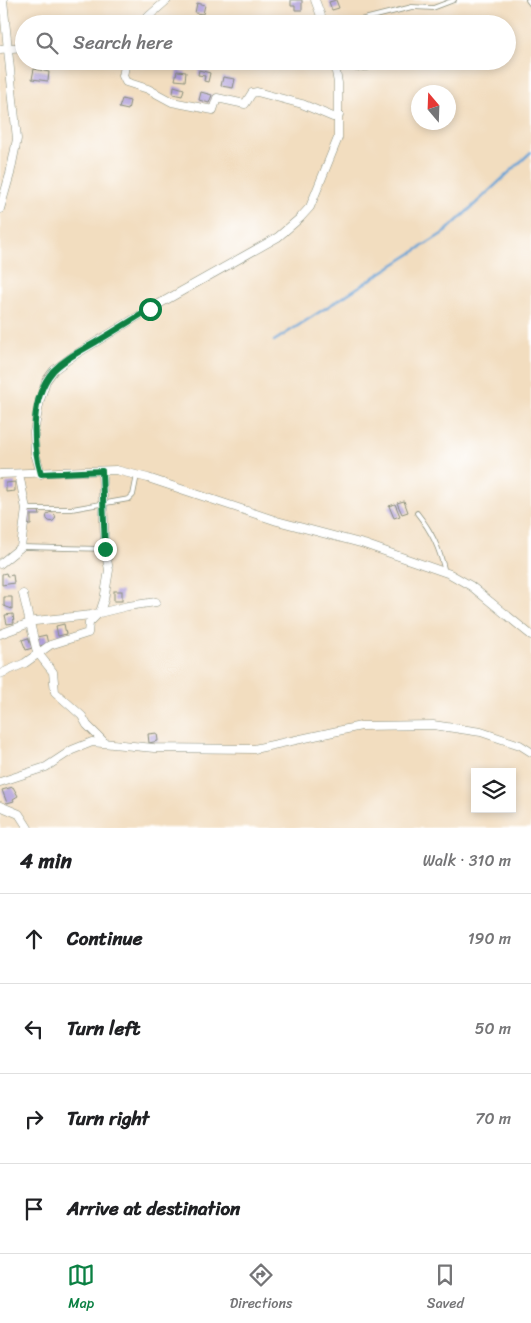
<!DOCTYPE html>
<meta charset="utf-8">
<style>
:root{--surface:#fff;--page:#f6f6f6;--text:#202124;--muted:#757577;--line:#e0e0e0;--accent:#0b8043}
body{margin:0;font-family:Sriracha,sans-serif;background:var(--page);color:var(--text)}
.controls{position:absolute;right:15px;bottom:15px;display:grid;overflow:hidden;border-radius:0px;box-shadow:0 2px 8px #0003}
.controls button{width:45px;height:45px;display:grid;place-items:center;padding:0;border:0;border-bottom:1px solid var(--line);background:var(--surface);color:var(--text);font:25px sans-serif}
.compass{position:absolute;left:411px;top:85px;width:45px;height:45px;border-radius:50%;background:var(--surface);box-shadow:0 2px 8px #0003;rotate:341deg}
.stop{position:absolute;width:15px;height:15px;margin:-11px;border:4px solid #0b8043;border-radius:50%;background:#fff}
.stop.end{background:#0b8043;border-color:#fff;box-shadow:0 1px 5px #0008}
.list{margin:0;padding:0;list-style:none}
h2{display:flex;justify-content:space-between;align-items:center;height:65px;margin:0;padding:0 20px;font-size:21px}
h2 small{font-size:16px;font-weight:400;color:var(--muted)}
.list li{display:grid;grid-template-columns:32px 1fr auto;gap:15px;align-items:center;box-sizing:border-box;height:90px;padding:0 20px;border-top:1px solid var(--line)}
.list b{display:block;font-size:19px;white-space:nowrap}
.list em{font-size:16px;font-style:normal;color:var(--muted)}
.icon{flex:none;width:28px;height:28px;fill:none;stroke:currentColor;stroke-width:2;stroke-linecap:round;stroke-linejoin:round}
.map{position:relative;flex:none;width:531px;height:828px;overflow:hidden}
.search{position:absolute;background:var(--surface);box-shadow:0 2px 8px #0003;left:15px;right:15px;top:15px;height:55px;display:flex;align-items:center;gap:12px;box-sizing:border-box;padding:0 18px;border-radius:28px;color:var(--muted);font-size:19px}
.sheet{height:425px;background:var(--surface)}
nav{display:flex;justify-content:space-around;align-items:center;box-sizing:border-box;height:70px;border-top:1px solid var(--line);background:var(--surface);font-size:14px;color:var(--muted)}
nav a{display:grid;justify-items:center;gap:2px}
nav .on{color:var(--accent)}
.map>svg:first-child{display:block}
.lines{fill:none;stroke-linecap:round;stroke-linejoin:round}
.stream{stroke:#65a1d5;stroke-width:2.5}
.building{fill:#aa99d7}
.lane-casing{stroke:#888d7a;stroke-width:5.5}
.street-casing{stroke:#888d7a;stroke-width:9}
.lane{stroke:#fff;stroke-width:4}
.street{stroke:#fff;stroke-width:8}
.route{stroke:#0b8043;stroke-width:6}
</style>
<div class="map">
<svg width="531" height="828" viewBox="0 0 531 828">
<rect width="100%" height="100%" fill="#fff"/>
<filter id="ink" filterUnits="userSpaceOnUse"><feTurbulence type="fractalNoise" baseFrequency=".02" numOctaves="2"/><feDisplacementMap in="SourceGraphic" scale="10" xChannelSelector="R" yChannelSelector="G"/><feConvolveMatrix kernelMatrix="1 2 1 2 8 2 1 2 1" color-interpolation-filters="sRGB"/></filter>
<filter id="wash" filterUnits="userSpaceOnUse"><feTurbulence type="fractalNoise" baseFrequency=".0096" numOctaves="4" result="noise"/><feDisplacementMap in="SourceGraphic" scale="20" xChannelSelector="R" yChannelSelector="G"/><feGaussianBlur stdDeviation="1.12" result="paint"/><feColorMatrix in="noise" values="0 0 0 0 0 0 0 0 0 0 0 0 0 0 0 0 0 1.4 0 .05"/><feComposite in="paint" operator="in"/></filter>
<g filter="url(#wash)">
<rect width="100%" height="100%" fill="#f2ddbf"/>
<g class="lines">
<path class="stream" d="M274,341L445,232L531,152"/>
</g>
<g id="blocks">
<g class="building">
<path d="M291,0H302V10H295V6H291Z"/>
<path d="M336,0L339,8L332,10L329,2Z"/>
<path d="M197,3L205,5L203,14L195,13Z"/>
<path d="M368,65L369,70L355,71V66Z"/>
<path d="M34,69L49,72L48,81L32,79Z"/>
<path d="M199,70L210,73L208,82L204,81L205,76L198,75Z"/>
<path d="M177,71L186,72L185,81L175,80Z"/>
<path d="M223,77L235,79L233,88L221,86Z"/>
<path d="M174,86L184,89L182,96L173,94Z"/>
<path d="M201,92L212,95L209,103L199,100Z"/>
<path d="M122,99L130,101L128,110L119,108Z"/>
<path d="M15,482V491L6,492V483Z"/>
<path d="M404,501L408,512L402,514L397,503Z"/>
<path d="M395,504L400,516L394,518L389,506Z"/>
<path d="M28,511H39L40,515H31V525H28Z"/>
<circle cx="51" cy="517" r="4.5"/>
<path d="M6,573L7,576L13,575L14,583L2,585V574Z"/>
<rect x="114" y="591" width="8" height="10"/>
<path d="M4,597H12V609L4,606Z"/>
<path d="M13,614L14,623L7,624L5,615Z"/>
<path d="M64,624L66,634L58,636L56,626Z"/>
<path d="M46,635L48,644L39,646L37,637Z"/>
<path d="M28,638L32,648L26,650L22,640Z"/>
<path d="M157,733L158,741L149,743L148,734Z"/>
<path d="M13,787L18,796L13,799L14,801L7,803L2,790Z"/>
</g>
</g>
</g>
<g filter="url(#ink)">
<use href="#blocks" fill-opacity="0" stroke="#888d7a" stroke-width="1"/>
<g class="lines">
<defs>
<g id="lane">
<path d="M528,0L531,4"/>
<path d="M344,24L412,7L433,8L454,0"/>
<path d="M26,509H72L129,499L133,495L137,475"/>
<path d="M417,513C432,532 440,549 445,573"/>
<path d="M21,547L105,549"/>
</g>
<g id="street">
<path d="M315,0L324,24"/>
<path d="M140,24L167,0"/>
<path d="M0,49L24,47"/>
<path d="M126,61L123,76L126,82L148,89L172,102L213,110L217,98L245,104L252,93L257,92L302,104L333,117L339,115"/>
<path d="M0,209L10,174L17,139L3,0"/>
<path d="M0,474L116,470L148,478L277,521L364,544L450,574L471,586L531,635"/>
<path d="M41,474L35,453L34,432L40,400L46,381L54,370L73,356L150,309L278,237L300,218L310,207L338,138V83L334,61"/>
<path d="M0,564L21,547L26,509L19,474"/>
<path d="M23,594L37,652L53,672L55,692L82,716L87,725L104,742"/>
<path d="M0,634L35,621L91,615L128,606L156,602"/>
<path d="M0,674L25,663L50,645L88,633L89,623L100,612L104,600L109,570L105,549L102,471"/>
<path d="M0,782L46,767L72,750L92,742L154,748L254,749L361,726L433,725L481,732L520,745L531,752"/>
<path d="M0,806L19,814L28,828"/>
</g>
</defs>
<use href="#lane" class="lane-casing"/>
<use href="#street" class="street-casing"/>
<use href="#lane" class="lane"/>
<use href="#street" class="street"/>
</g>
</g>
<g class="lines" filter="url(#ink)">
<path class="route" d="M105,549L102,471L41,474C32,443 30,398 53,371C66,357 85,349 101,339C118,329 134,319 150,309"/>
</g>
</svg>
<div class="controls">
<button><svg class="icon" aria-label="layers" viewBox="0 0 24 24"><path d="M12 4l9 5-9 5-9-5zM3 14l9 5 9-5"/></svg></button>
</div>
<svg class="compass" viewBox="-18 -18 36 36"><path d="M0-13l5 13h-10z" fill="#e53935"/><path d="M0 13l5-13h-10z" fill="#757577"/></svg>
<div class="stop" style="left:150px;top:309px"></div>
<div class="stop end" style="left:105px;top:549px"></div>
<div class="search"><svg class="icon" aria-label="search" viewBox="0 0 24 24"><circle cx="10" cy="10" r="6"/><path d="M15 15l6 6"/></svg>Search here</div>
</div>
<section class="sheet">
<h2>4 min<small>Walk · 310 m</small></h2>
<ul class="list">
<li><svg class="icon" aria-label="ahead" viewBox="0 0 24 24"><path d="M12 20V5M6 11l6-6 6 6"/></svg><div><b>Continue</b></div><em>190 m</em></li>
<li><svg class="icon" aria-label="left" viewBox="0 0 24 24"><path d="M17 20v-9H6M10 6l-5 5 5 5"/></svg><div><b>Turn left</b></div><em>50 m</em></li>
<li><svg class="icon" aria-label="right" viewBox="0 0 24 24"><path d="M7 20v-9h11M14 6l5 5-5 5"/></svg><div><b>Turn right</b></div><em>70 m</em></li>
<li><svg class="icon" aria-label="arrive" viewBox="0 0 24 24"><path d="M6 21V4h12l-3 4 3 4H6"/></svg><div><b>Arrive at destination</b></div></li>
</ul>
</section>
<nav>
<a class="on"><svg class="icon" aria-label="map" viewBox="0 0 24 24"><path d="M3 6l6-2 6 2 6-2v14l-6 2-6-2-6 2zM9 4v14M15 6v14"/></svg>Map</a>
<a><svg class="icon" aria-label="directions" viewBox="0 0 24 24"><path d="M12 3l9 9-9 9-9-9zM9 14v-3h6M13 9l2 2-2 2"/></svg>Directions</a>
<a><svg class="icon" aria-label="saved" viewBox="0 0 24 24"><path d="M7 4h10v16l-5-4-5 4z"/></svg>Saved</a>
</nav>
